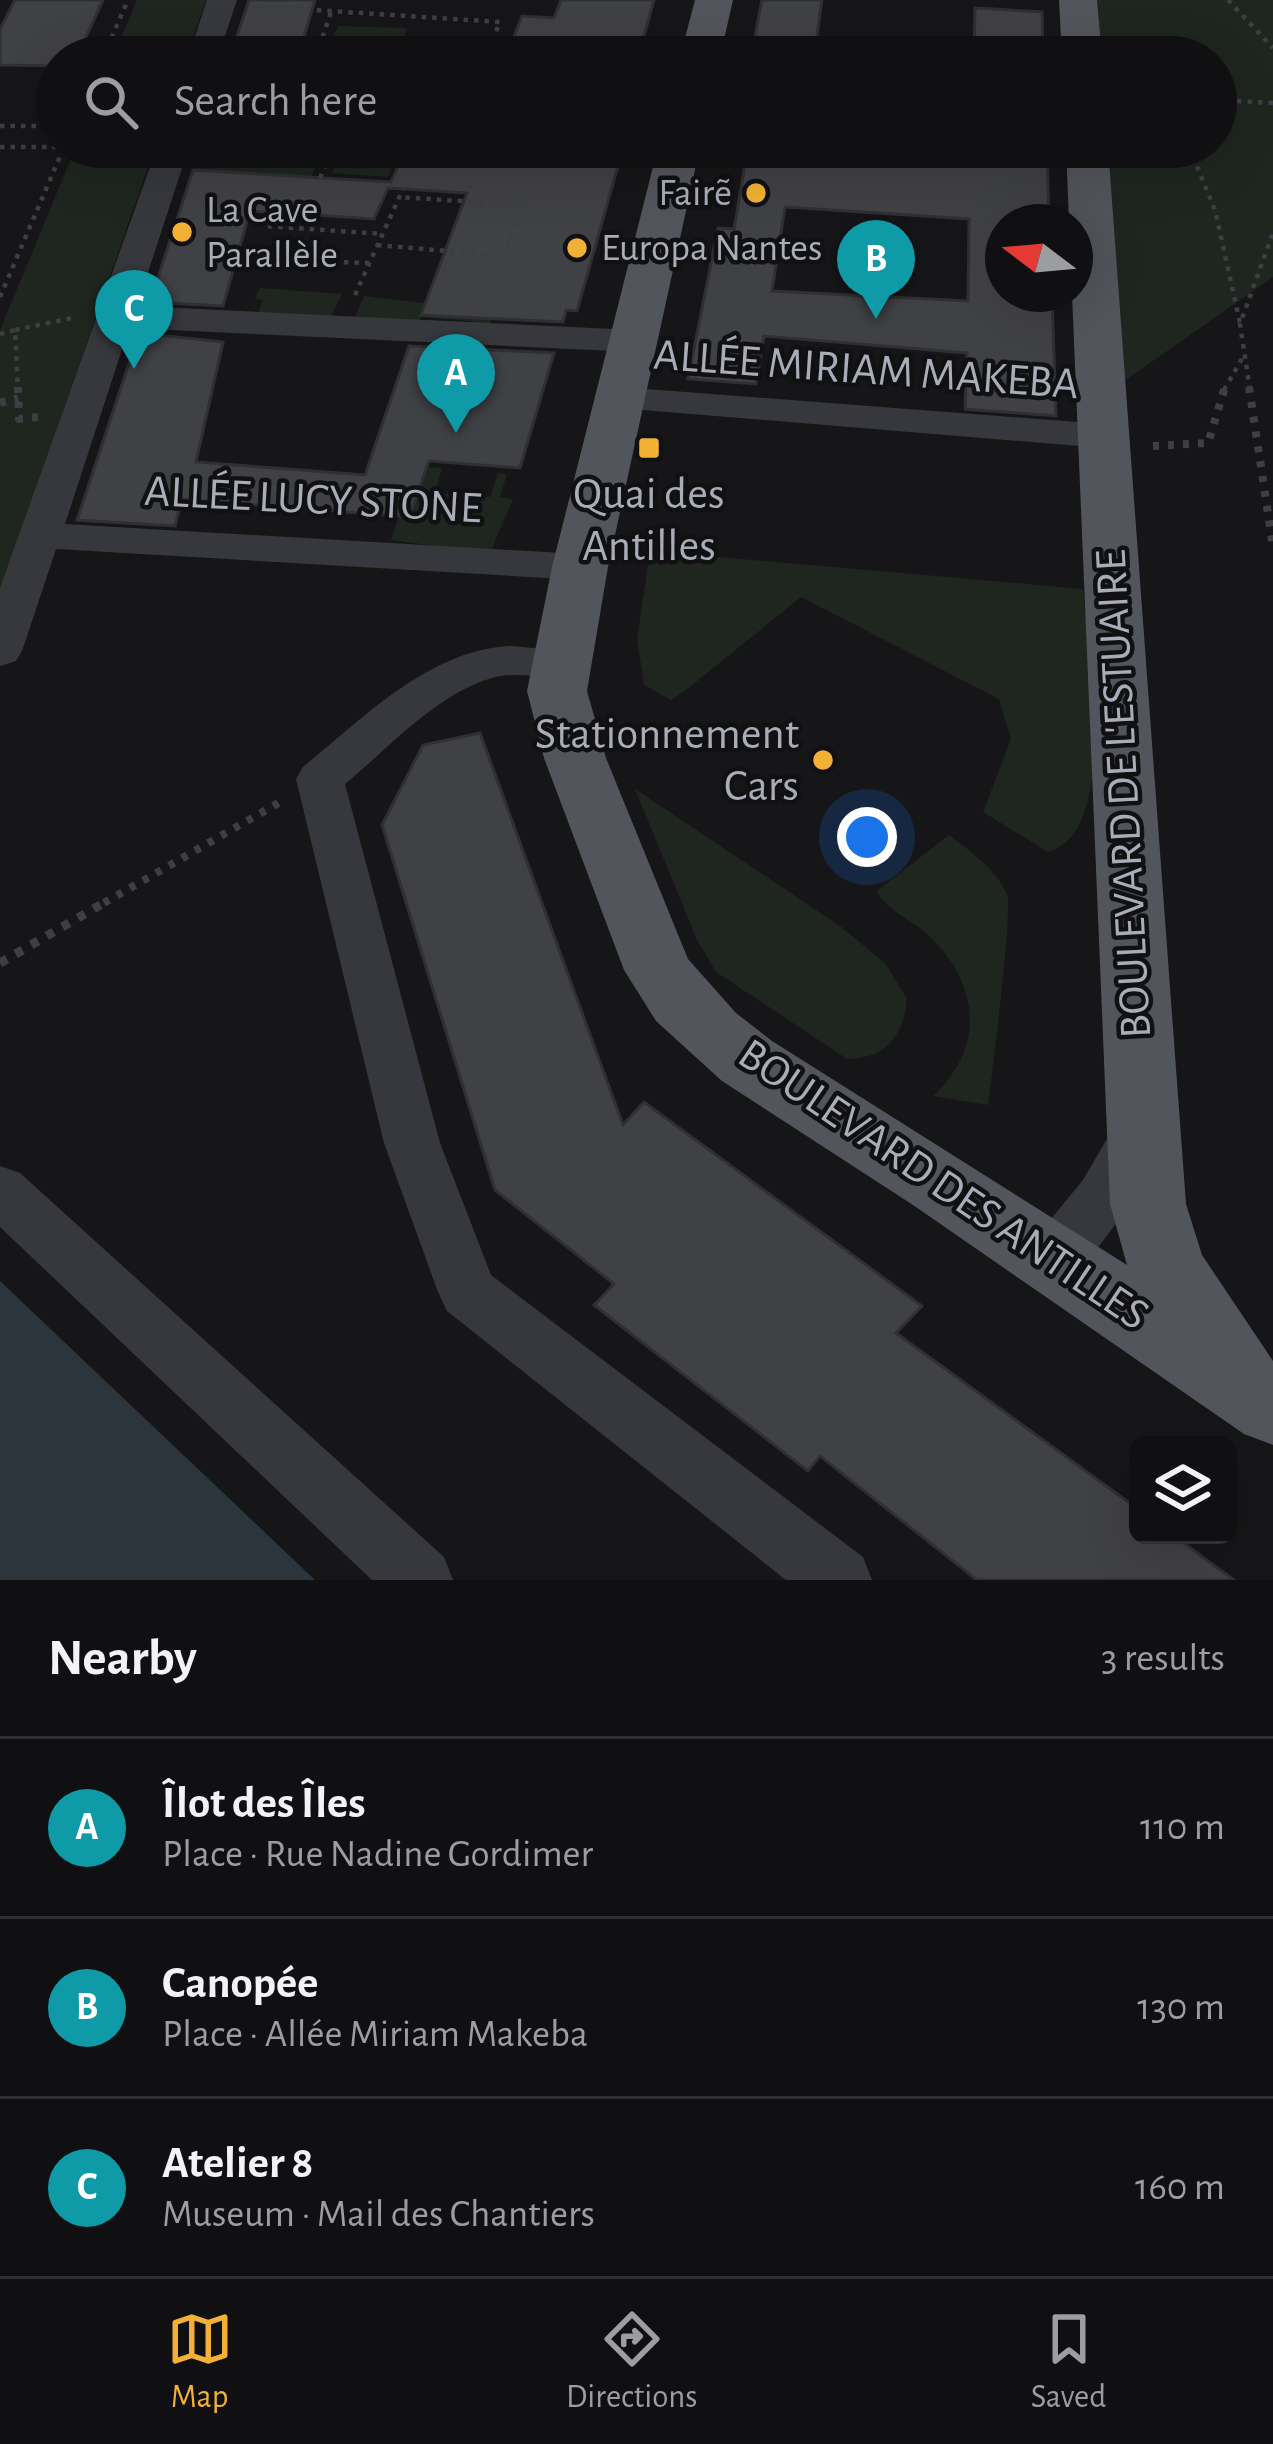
<!DOCTYPE html>
<meta charset="utf-8">
<style>
:root{--surface:#101012;--page:#19191b;--text:#f1f3f6;--muted:#9c9d9f;--line:#303032;--accent:#f2b134}
body{margin:0;font-family:"Alegreya Sans",sans-serif;background:var(--page);color:var(--text)}
.controls{position:absolute;right:36px;bottom:36px;display:grid;overflow:hidden;border-radius:18px;box-shadow:0 12px 48px #0002}
.controls button{width:108px;height:108px;display:grid;place-items:center;padding:0;border:0;border-bottom:3px solid var(--line);background:var(--surface);color:var(--text);font:60px sans-serif}
.compass{position:absolute;left:985px;top:204px;width:108px;height:108px;border-radius:50%;background:var(--surface);box-shadow:0 12px 48px #0002;rotate:286deg}
.you{position:absolute;left:867px;top:837px;width:42px;height:42px;margin:-30px;border:9px solid #fff;border-radius:50%;background:#1a73e8;box-shadow:0 0 0 18px #1a73e833}
.badge{display:grid;place-items:center;width:78px;height:78px;border-radius:50%;background:var(--accent);color:#fff;font-size:39px;font-weight:700}
.pin{position:absolute;translate:-50% -99px;filter:drop-shadow(0 3px 6px #0008)}
.pin::after{content:'';position:absolute;top:63px;width:42px;height:36px;background:inherit;clip-path:polygon(0 0,100% 0,50% 100%)}
.list{margin:0;padding:0;list-style:none}
h2{display:flex;justify-content:space-between;align-items:center;height:156px;margin:0;padding:0 48px;font-size:51px}
h2 small{font-size:39px;font-weight:400;color:var(--muted)}
.list li{display:grid;grid-template-columns:78px 1fr auto;gap:36px;align-items:center;box-sizing:border-box;height:180px;padding:0 48px;border-top:3px solid var(--line)}
.list b{display:block;font-size:45px;white-space:nowrap}
.list p{margin:0;font-size:39px;white-space:nowrap;color:var(--muted)}
.list em{font-size:39px;font-style:normal;color:var(--muted)}
.icon{flex:none;width:66px;height:66px;fill:none;stroke:currentColor;stroke-width:2;stroke-linecap:round;stroke-linejoin:round}
.map{position:relative;flex:none;width:1273px;height:1580px;overflow:hidden}
.search{position:absolute;background:var(--surface);box-shadow:0 12px 48px #0002;left:36px;right:36px;top:36px;height:132px;display:flex;align-items:center;gap:30px;box-sizing:border-box;padding:0 42px;border-radius:66px;color:var(--muted);font-size:45px}
.sheet{height:696px;background:var(--surface)}
nav{display:flex;justify-content:space-around;align-items:center;box-sizing:border-box;height:168px;border-top:3px solid var(--line);background:var(--surface);font-size:33px;color:var(--muted)}
nav a{display:grid;justify-items:center;gap:6px}
nav .on{color:var(--accent)}
.map>svg:first-child{display:block}
.green{fill:#1e261f}
.water{fill:#2c353c}
.building{fill:#404145;stroke:#303034;stroke-width:3;fill-rule:evenodd}
.lines{fill:none;stroke-linecap:round;stroke-linejoin:round}
.path-far2{stroke:#3d3f44;stroke-width:4.5;stroke-dasharray:4.5 6;stroke-linecap:butt}
.path-far1{stroke:#3d3f44;stroke-width:8;stroke-dasharray:6 9;stroke-linecap:butt}
.path{stroke:#3d3f44;stroke-width:9;stroke-dasharray:8 10;stroke-linecap:butt}
.minor{fill:#37383d;fill-rule:evenodd}
.major{fill:#53555c;fill-rule:evenodd}
.poi-dot{fill:#f2b134;stroke:#111113;stroke-width:4.5}
.labels{text-anchor:middle;dominant-baseline:central;stroke-width:9;stroke-linejoin:round;paint-order:stroke}
.far-poi-label{font-size:39px;fill:#a8adb8;stroke:#111113;text-anchor:start}
.street-label{font-size:45px;fill:#a8adb8;stroke:#111113}
.poi-label{font-size:45px;fill:#a8adb8;stroke:#111113}
</style>
<div class="map">
<svg width="1273" height="1580" viewBox="0 0 1273 1580">
<rect width="100%" height="100%" fill="#161618"/>
<g class="green">
<path d="M137,0H206L186,57H113Z"/>
<path d="M1088,0H1273V277L1120,384L1100,147H1216V57H1093Z"/>
<path d="M338,26L407,28L397,57H326Z"/>
<path d="M76,147H155L0,591V330Z"/>
<path d="M201,147H324L311,178L193,170Z"/>
<path d="M389,147H401L388,177L332,173L344,148Z"/>
<path d="M260,288L342,294L330,319L257,314L263,300L255,298Z"/>
<path d="M364,296L494,311L489,329L471,327V321L421,317L418,324L354,319Z"/>
<path d="M427,467L442,468L435,493L490,497L498,473L507,474L500,497L513,499L490,553L391,540L399,517H410Z"/>
<path d="M650,551L1083,589C1087,649 1121,832 1048,852L983,812L1011,739L999,699L801,597L686,690L671,700L644,685L637,639Z"/>
<path d="M635,789L840,926L886,964L907,999C903,1037 886,1058 847,1059L716,972L697,940Z"/>
<path d="M949,835C970,851 996,869 1007,894C1013,908 992,1078 988,1105L933,1096C987,1046 979,981 926,933C911,920 884,908 877,891Z"/>
</g>
<path class="water" d="M0,1281L315,1580H0Z"/>
<g class="building">
<path d="M15,0H103L77,57H57V66L0,65V29Z"/>
<path d="M249,0H315L298,57H230Z"/>
<path d="M561,0H654L638,57H506L522,16L554,18Z"/>
<path d="M762,0H822L814,57H751Z"/>
<path d="M975,8L1042,12L1043,57H974Z"/>
<path d="M406,147L620,159L577,311L566,310L563,322L421,315L467,193L388,188L374,219L250,211L223,306L150,302L193,170L391,182Z"/>
<path d="M748,147L1047,149L1049,222H1003V294H1052L1056,416L965,409L967,353L764,336L756,384L688,379L718,228L734,229ZM785,207L969,219L968,301L772,291Z"/>
<path d="M139,333L223,342L196,462L365,475L409,346L554,353L520,468L429,461L409,517L182,499L175,526L77,520Z"/>
<path d="M480,733L623,1125L644,1102L922,1306L896,1333L1138,1509V1535H1173L1234,1580H977L820,1456L808,1471L594,1305L614,1284L495,1190L382,825L423,745Z"/>
</g>
<g class="lines">
<g class="path-far2">
<path d="M1228,0L1273,48"/>
<path d="M254,6L500,22L485,57"/>
<path d="M103,57L128,0"/>
<path d="M316,57L331,12"/>
<path d="M1216,100L1273,103"/>
<path d="M0,126H57"/>
<path d="M0,147H63"/>
<path d="M1189,147L1215,210L1240,323"/>
<path d="M320,178L334,147"/>
<path d="M231,214H254L265,226L383,234"/>
<path d="M377,245L504,256L522,205L399,197"/>
<path d="M218,258L369,263"/>
<path d="M355,295L403,189"/>
<path d="M0,297L64,147"/>
<path d="M15,330L72,318"/>
<path d="M0,334L15,330L18,390"/>
<path d="M1224,390L1244,355"/>
<path d="M1250,390L1240,324L1273,233"/>
</g>
<g class="path-far1">
<path d="M18,387L19,419L38,417"/>
<path d="M1249,387L1273,547"/>
<path d="M0,403L18,398"/>
<path d="M1153,446L1208,443L1225,387"/>
<path d="M104,903L280,802"/>
</g>
<path class="path" d="M0,963L109,900"/>
<g class="minor">
<path d="M207,0H237L218,57H188Z"/>
<path d="M157,147H189L137,306L634,330L653,341L634,352L129,328L65,524L580,554L595,558L601,567L595,576L580,580L56,549L22,651L16,661L0,666V588Z"/>
<path d="M620,387L1104,424L1118,428L1124,436L1118,444L1104,448L606,407L601,399L606,391Z"/>
<path d="M511,646L577,652L583,663L577,674C549,681 519,670 492,678C436,694 389,748 345,784L440,1143L491,1275L863,1557L872,1580H786L447,1311L438,1292L384,1143L296,779L303,767C364,718 428,650 511,646Z"/>
<path d="M1142,1106L1162,1113L1170,1129L1123,1214L1088,1261L1035,1272L1014,1264L1006,1246L1014,1228L1051,1219L1083,1180L1122,1113Z"/>
<path d="M0,1166L20,1173L444,1557L453,1580H372L0,1227Z"/>
</g>
<g class="major">
<path d="M695,0H733L720,57H680Z"/>
<path d="M1059,0H1097L1102,57H1062Z"/>
<path d="M658,147H700L608,567L587,691L606,758L688,959L736,1013L772,1041L1127,1265L1110,1204L1072,294L1075,222H1069L1066,147H1108L1186,1204L1202,1255L1273,1361V1445L1244,1434L913,1205L722,1081L656,1021L624,970L544,758L527,691L552,567Z"/>
</g>
</g>
<g class="poi-dot">
<circle cx="756" cy="193" r="12"/>
<circle cx="182" cy="232" r="12"/>
<circle cx="577" cy="248" r="12"/>
<rect x="637" y="436" width="24" height="24" rx="6"/>
<circle cx="823" cy="760" r="12"/>
</g>
<g class="labels">
<g class="far-poi-label">
<text x="732" y="193" text-anchor="end">Fair~e</text>
<text x="206" y="210">La Cave<tspan x="206" dy="45">Parallèle</tspan></text>
<text x="601" y="248">Europa Nantes</text>
</g>
<g class="street-label">
<text transform="translate(866 370) rotate(4)">ALLÉE MIRIAM MAKEBA</text>
<text transform="translate(313 500) rotate(3)">ALLÉE LUCY STONE</text>
<text transform="translate(1124 794) rotate(-93)">BOULEVARD DE L'ESTUAIRE</text>
<text transform="translate(943 1185) rotate(34)">BOULEVARD DES ANTILLES</text>
</g>
<g class="poi-label">
<text x="649" y="494">Quai des<tspan x="649" dy="52">Antilles</tspan></text>
<text x="799" y="734" text-anchor="end">Stationnement<tspan x="799" dy="52">Cars</tspan></text>
</g>
</g>
</svg>
<div class="controls">
<button><svg class="icon" aria-label="layers" viewBox="0 0 24 24"><path d="M12 4l9 5-9 5-9-5zM3 14l9 5 9-5"/></svg></button>
</div>
<svg class="compass" viewBox="-18 -18 36 36"><path d="M0-13l5 13h-10z" fill="#e53935"/><path d="M0 13l5-13h-10z" fill="#9c9d9f"/></svg>
<div class="you"></div>
<div class="pin badge" style="left:456px;top:433px;background:#0f9aa8">A</div>
<div class="pin badge" style="left:876px;top:319px;background:#0f9aa8">B</div>
<div class="pin badge" style="left:134px;top:369px;background:#0f9aa8">C</div>
<div class="search"><svg class="icon" aria-label="search" viewBox="0 0 24 24"><circle cx="10" cy="10" r="6"/><path d="M15 15l6 6"/></svg>Search here</div>
</div>
<section class="sheet">
<h2>Nearby<small>3 results</small></h2>
<ul class="list">
<li><span class="badge" style="background:#0f9aa8">A</span><div><b>Îlot des Îles</b><p>Place · Rue Nadine Gordimer</p></div><em>110 m</em></li>
<li><span class="badge" style="background:#0f9aa8">B</span><div><b>Canopée</b><p>Place · Allée Miriam Makeba</p></div><em>130 m</em></li>
<li><span class="badge" style="background:#0f9aa8">C</span><div><b>Atelier 8</b><p>Museum · Mail des Chantiers</p></div><em>160 m</em></li>
</ul>
</section>
<nav>
<a class="on"><svg class="icon" aria-label="map" viewBox="0 0 24 24"><path d="M3 6l6-2 6 2 6-2v14l-6 2-6-2-6 2zM9 4v14M15 6v14"/></svg>Map</a>
<a><svg class="icon" aria-label="directions" viewBox="0 0 24 24"><path d="M12 3l9 9-9 9-9-9zM9 14v-3h6M13 9l2 2-2 2"/></svg>Directions</a>
<a><svg class="icon" aria-label="saved" viewBox="0 0 24 24"><path d="M7 4h10v16l-5-4-5 4z"/></svg>Saved</a>
</nav>
